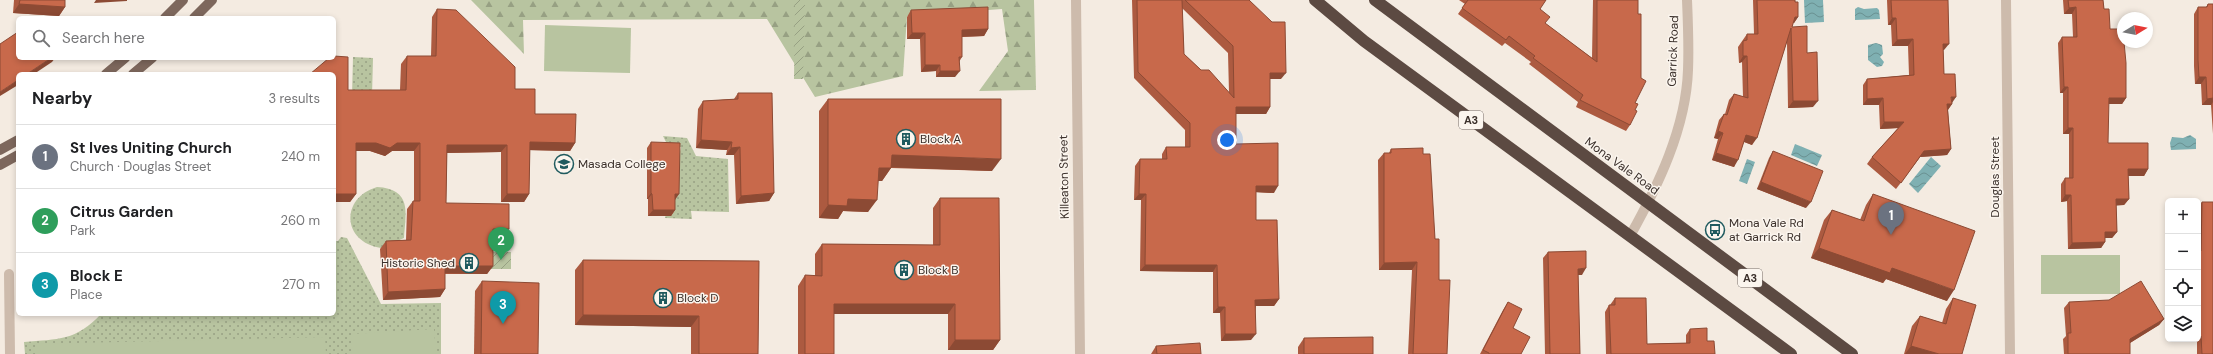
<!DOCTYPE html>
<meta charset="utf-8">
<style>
:root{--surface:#fff;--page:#f6f6f6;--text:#202124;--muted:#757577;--line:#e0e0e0;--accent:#1f5a5e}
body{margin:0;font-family:"DM Sans",sans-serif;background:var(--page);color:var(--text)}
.controls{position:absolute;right:12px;bottom:12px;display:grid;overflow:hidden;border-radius:6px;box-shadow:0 2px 6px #0003}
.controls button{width:36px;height:36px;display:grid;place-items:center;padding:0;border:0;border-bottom:1px solid var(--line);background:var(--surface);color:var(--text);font:20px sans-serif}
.compass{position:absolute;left:2117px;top:12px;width:36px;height:36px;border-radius:50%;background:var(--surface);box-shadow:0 2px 6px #0003;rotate:80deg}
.you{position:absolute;left:1227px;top:140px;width:14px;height:14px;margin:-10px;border:3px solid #fff;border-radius:50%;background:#1a73e8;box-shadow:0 0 0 6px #1a73e833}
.badge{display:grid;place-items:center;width:26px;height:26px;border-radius:50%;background:var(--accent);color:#fff;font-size:13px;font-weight:700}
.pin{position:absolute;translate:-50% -33px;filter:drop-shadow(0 1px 2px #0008)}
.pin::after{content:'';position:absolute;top:21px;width:14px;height:12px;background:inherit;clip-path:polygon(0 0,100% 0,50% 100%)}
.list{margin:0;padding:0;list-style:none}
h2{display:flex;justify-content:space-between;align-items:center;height:52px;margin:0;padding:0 16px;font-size:17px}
h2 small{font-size:13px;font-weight:400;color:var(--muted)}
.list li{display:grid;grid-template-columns:26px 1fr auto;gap:12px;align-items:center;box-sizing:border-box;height:64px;padding:0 16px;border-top:1px solid var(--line)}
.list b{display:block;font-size:15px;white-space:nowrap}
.list p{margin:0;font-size:13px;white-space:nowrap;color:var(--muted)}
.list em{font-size:13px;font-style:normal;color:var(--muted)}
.icon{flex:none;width:22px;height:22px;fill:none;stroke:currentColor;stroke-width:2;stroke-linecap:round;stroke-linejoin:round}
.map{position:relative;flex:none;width:2213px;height:354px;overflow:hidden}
.search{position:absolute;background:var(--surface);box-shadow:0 2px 6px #0003;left:16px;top:16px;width:320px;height:44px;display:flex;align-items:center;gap:10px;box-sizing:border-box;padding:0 14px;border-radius:6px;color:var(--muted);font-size:15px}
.panel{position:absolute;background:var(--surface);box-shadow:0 2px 6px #0003;left:16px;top:72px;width:320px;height:244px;border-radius:6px}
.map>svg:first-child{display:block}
.grass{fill:url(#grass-dots)}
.forest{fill:url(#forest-firs)}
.garden{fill:url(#garden-furrows)}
.pitch{fill:#b8c4a0}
.water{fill:url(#water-waves)}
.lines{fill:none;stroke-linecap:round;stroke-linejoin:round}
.minor{stroke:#cdbbac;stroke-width:10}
.major{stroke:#7d675c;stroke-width:10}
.highway{stroke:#5c4a42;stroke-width:12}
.wall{fill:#ac5a40;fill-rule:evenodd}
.shaded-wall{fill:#8c4a34}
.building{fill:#c8694b;stroke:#8c4a34}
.labels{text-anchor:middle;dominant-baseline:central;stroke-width:3;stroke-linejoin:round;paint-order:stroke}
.shield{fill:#fbf5ee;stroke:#756b66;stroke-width:1}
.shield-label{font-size:11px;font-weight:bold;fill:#3b302b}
.street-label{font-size:12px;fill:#3b302b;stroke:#fbf5ee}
.poi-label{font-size:12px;fill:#3b302b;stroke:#fbf5ee;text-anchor:start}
</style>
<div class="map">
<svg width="2213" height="354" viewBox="0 0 2213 354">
<defs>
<pattern id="grass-dots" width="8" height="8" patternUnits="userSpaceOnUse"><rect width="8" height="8" fill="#b8c4a0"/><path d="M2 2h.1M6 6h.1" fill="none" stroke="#97a083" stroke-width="1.8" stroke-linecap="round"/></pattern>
<pattern id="forest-firs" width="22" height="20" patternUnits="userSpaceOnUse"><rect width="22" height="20" fill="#b8c4a0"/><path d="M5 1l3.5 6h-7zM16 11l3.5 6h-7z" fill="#97a083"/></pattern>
<pattern id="garden-furrows" width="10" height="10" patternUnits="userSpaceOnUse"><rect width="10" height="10" fill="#b8c4a0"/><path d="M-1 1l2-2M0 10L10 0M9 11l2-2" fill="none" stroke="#97a083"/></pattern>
<pattern id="water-waves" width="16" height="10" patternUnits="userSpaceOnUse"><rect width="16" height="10" fill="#7fb0b2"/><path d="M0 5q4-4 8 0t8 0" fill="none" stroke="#699091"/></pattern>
</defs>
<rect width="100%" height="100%" fill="#f4ebe1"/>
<g class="grass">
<path d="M353,57L373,58L372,96H352Z"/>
<path d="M663,136L687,138L696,156L728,159L729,212L691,211L692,219L665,218L681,147L669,148Z"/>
<path d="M377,187C412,189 406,212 404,238L381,248C342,242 340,198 377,187Z"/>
<path d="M341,237L347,238L381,304L441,303V354H25L24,342C58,339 76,341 101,314H334V241H338Z"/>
</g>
<path class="forest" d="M471,0H1034L1036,90L979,91L1008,51L1002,9L907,16L903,76L815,97L767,19L523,20L524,54Z"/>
<g class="garden">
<path d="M795,0H805L803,79H794Z"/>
<rect x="491" y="252" width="20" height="17"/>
</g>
<g class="pitch">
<path d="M545,25L631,28L630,73L544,71Z"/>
<rect x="2041" y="255" width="79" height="39"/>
<path d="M434,329L436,354H352L351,334Z"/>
<path d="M325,337L326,354H35V344Z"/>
</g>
<g class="water">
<path d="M1804,0H1823L1824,22L1805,23Z"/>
<path d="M1858,7L1864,9L1877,8L1879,10L1880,19L1855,20V9Z"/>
<path d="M1876,43L1882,45L1883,54L1880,57L1884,62L1882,66L1877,67L1868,60V45Z"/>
<path d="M2190,135L2196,139V149L2171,150L2170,143L2172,137L2183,138Z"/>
<path d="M1795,144L1822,155L1817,166L1791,155Z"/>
<path d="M1931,157L1941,166L1918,193L1909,184Z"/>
<path d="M1747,159L1755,162L1747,184L1739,181Z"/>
</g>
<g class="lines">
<g class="minor">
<path d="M1076,0L1080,354"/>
<path d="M2006,0L2010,354"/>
<path d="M1630,236C1658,186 1686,128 1688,70C1689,47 1688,23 1687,0"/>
<path d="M9,274L10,354"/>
</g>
<g class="major">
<path d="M165,18L183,0"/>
<path d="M194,18L212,0"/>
<path d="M106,74L125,58"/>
<path d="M133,74L152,58"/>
<path d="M0,150L18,140"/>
<path d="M0,165L18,155"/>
</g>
<g class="highway">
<path d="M1315,0L1364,41L1791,354"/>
<path d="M1375,0L1852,354"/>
</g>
</g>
<g class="wall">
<path d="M14,0H65V7L59,16L13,13Z"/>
<path d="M1132,0H1249L1281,79H1270V107L1266,114H1236V144L1274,193L1256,192V220L1279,299L1274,306H1256L1251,340L1221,341L1220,313H1213V272L1140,271L1141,200H1134L1135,166L1140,159H1162V154L1166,147H1185V130L1134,78ZM1182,8L1228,53L1229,93L1201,70L1184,54Z"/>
<path d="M1459,0H1505L1540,9L1545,24L1592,58L1593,0H1638L1635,110L1630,125L1626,131L1576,107L1578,102L1529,64L1531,62L1505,43L1502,46L1458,14L1465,4Z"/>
<path d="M1753,0H1795L1798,17L1794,23H1793L1792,27L1807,53L1813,107L1788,108L1787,42L1752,145L1744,142L1734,167L1712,160L1718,139L1714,138L1719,120L1724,114H1725L1729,100L1734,94L1743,97L1742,62L1739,63L1738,47L1747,34H1754Z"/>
<path d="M1887,0H1948L1944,50H1943L1944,74L1952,103V104L1948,110L1951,149L1947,155L1920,157L1896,189L1867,164L1872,157L1898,128L1880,129L1879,105H1863V85L1867,79L1909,75L1908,46H1892L1891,25H1888Z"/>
<path d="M2063,0H2103L2104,9L2110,29L2126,98L2122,104H2108V143L2148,169L2144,176H2128L2129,199L2124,205H2116L2117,232L2112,238H2105V242L2101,248L2068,249L2067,201L2061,202V184L2065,178H2069V134H2063V93H2060L2058,43L2062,37H2073L2072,14H2064Z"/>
<path d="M2208,4H2213V134L2211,105H2202L2201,84H2195L2194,66V14L2198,7H2206Z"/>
<path d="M437,9L515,89L535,114L575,143L570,151L530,150L529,194L524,202H501V152L447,153L446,203L503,237H493V266L487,274H445V289L440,297L383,300L380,249L386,241L406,240L407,209L413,201H414V151H392L385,156L370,151H356V194L350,202L348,90H400L401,64L407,56H431L432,17Z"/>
<path d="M911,10L988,29L984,36L962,37V57L959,62L955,77H936V71L921,72L920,39H907V17Z"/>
<path d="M738,93L774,193L769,201L736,204L734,155H726L727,150L696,148L698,109L703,101L734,99Z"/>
<path d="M828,99L992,171L891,168L882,181H878L868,212L843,211L838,219L819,218V111Z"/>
<path d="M651,142L675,200V210L671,216H648V199H647V148Z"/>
<path d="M1391,149L1423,154L1435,239L1447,354H1408L1412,270H1379L1378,160L1384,153H1389Z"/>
<path d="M1773,151L1806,208L1757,189L1769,158Z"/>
<path d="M1873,194L1947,301L1886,279L1883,283L1811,258L1824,220L1832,210L1860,220L1866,205Z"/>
<path d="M940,198L1000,340L993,350H948V314H834V354H798V286L805,275L815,276V254L822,244L933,245V208Z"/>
<path d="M2202,202L2213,354H2197V342H2179V339H2198V207Z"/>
<path d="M1548,252L1582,275H1578L1580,354H1545L1543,258Z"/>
<path d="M583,260L759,261L758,354H691V327L575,325V270Z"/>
<path d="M482,281L538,354H474L475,291Z"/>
<path d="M1615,298L1647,344L1686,343V335L1690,329L1707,341L1715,354H1606L1605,312L1609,305H1610Z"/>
<path d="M1953,298L1962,354H1904L1912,326L1920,316L1942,323L1946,309Z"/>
<path d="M1508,302L1513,328L1521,354H1480L1503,310Z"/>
<path d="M2069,302L2164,319L2159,325L2130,343V354H2064L2063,339L2066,336L2064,308Z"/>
<path d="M1304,338L1373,354H1298V347Z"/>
<path d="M1156,346L1201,354H1151Z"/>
</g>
<g class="shaded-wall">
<path d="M96,0H127V1L94,3Z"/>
<path d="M19,4L65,7L59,16L13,13Z"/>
<path d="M2076,7L2072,14H2064L2069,8Z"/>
<path d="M1795,17H1798L1794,23H1790Z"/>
<path d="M1892,18H1896L1891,25H1888Z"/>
<path d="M988,29L984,36L957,37L962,30Z"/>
<path d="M912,33H925L920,39H907Z"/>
<path d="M1913,39L1908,46H1892L1897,40Z"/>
<path d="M1943,44H1949L1944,50H1938Z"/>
<path d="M1743,56H1747L1742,62L1739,63Z"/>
<path d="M51,58H55L52,62L34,74H27Z"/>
<path d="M925,65H940L936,71L921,72Z"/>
<path d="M940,71H960L955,77H936Z"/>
<path d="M1270,73H1286L1281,79H1265Z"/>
<path d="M2199,77H2206L2201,84H2195Z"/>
<path d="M18,80V85L0,96V92Z"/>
<path d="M2064,87H2068L2063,93H2060Z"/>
<path d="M1951,97H1956L1952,103Z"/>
<path d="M1883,98L1879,105H1863L1867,99Z"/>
<path d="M2109,98H2126L2122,104H2104Z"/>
<path d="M2213,98V102L2211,105H2202L2207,99Z"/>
<path d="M1793,101H1818L1813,107L1788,108Z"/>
<path d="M1947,104H1952L1947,111Z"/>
<path d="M1236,107H1270L1266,114H1231Z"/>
<path d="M1884,122H1904L1899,128L1880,129Z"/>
<path d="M2068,128H2073L2069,134H2063Z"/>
<path d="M1718,131L1723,133L1718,139L1714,138Z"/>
<path d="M1746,135L1757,138L1752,145L1742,141Z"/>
<path d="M701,140L732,142L727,150L696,148Z"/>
<path d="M530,142L575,143L570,151L524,150Z"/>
<path d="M356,143H420L414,151H392L385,156L370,151H350Z"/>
<path d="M447,145H507L501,152L441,153Z"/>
<path d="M740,147L734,155H726L731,148Z"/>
<path d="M1951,149L1947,155L1920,157L1896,189L1924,151Z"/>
<path d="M1716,153L1738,160L1734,167L1712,160Z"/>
<path d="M892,155L1001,159L992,171L883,167Z"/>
<path d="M879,168H891L882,181H870Z"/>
<path d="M2128,169H2148L2144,176H2124Z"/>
<path d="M1761,182L1811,202L1806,208L1757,189Z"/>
<path d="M1256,186H1278L1274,193L1252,192Z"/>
<path d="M651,193L652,194L648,199H647Z"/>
<path d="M774,193L769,201L736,204L741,196Z"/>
<path d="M334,194H356L350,202H334Z"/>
<path d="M507,194H529L524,202H501Z"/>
<path d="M675,194H679L675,200Z"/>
<path d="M1139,194H1146L1141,200H1134Z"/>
<path d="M2065,195H2071L2067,201L2061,202Z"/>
<path d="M848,199L877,200L868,212L843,211L838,219L819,218L828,205Z"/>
<path d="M2116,199H2129L2124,205L2112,206Z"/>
<path d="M653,210H675L671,216H648Z"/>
<path d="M493,229H509L503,237H488Z"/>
<path d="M2105,232H2117L2112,238H2101Z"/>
<path d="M2105,242L2101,248L2068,249L2072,243Z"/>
<path d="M1819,248L1892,268L1954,290L1947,301L1886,279L1883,283L1811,258Z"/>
<path d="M1417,262L1412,270H1379L1384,263Z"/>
<path d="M1145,265H1217L1213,272L1140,271Z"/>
<path d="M445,266H493L487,274L439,273Z"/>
<path d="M1586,268L1582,275H1574L1578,269Z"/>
<path d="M445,289L440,297L383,300L388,292Z"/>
<path d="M1279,299L1274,306H1251L1255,300Z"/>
<path d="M834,304H955L948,314H827Z"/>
<path d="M1218,307H1225L1220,313H1213Z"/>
<path d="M583,315L699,316L691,327L575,325Z"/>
<path d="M2164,319L2159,325L2125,346L2130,339Z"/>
<path d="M1225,334H1256L1251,340L1221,341Z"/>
<path d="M2198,336H2201L2197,342H2179L2181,339H2198Z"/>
<path d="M955,340H1000L993,350H948Z"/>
<path d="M1911,346L1939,354H1905Z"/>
</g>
<g class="building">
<path d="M20,0H65V7L19,4Z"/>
<path d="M1137,0H1182L1184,54L1201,70H1209L1234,98L1233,46L1185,0H1249L1272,22H1285L1286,73H1270V107H1236V144L1278,143V186H1256V220H1277L1279,299L1255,300L1256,334H1225V307H1218L1217,265H1145L1146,194H1139L1140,159H1167L1166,147H1190V123L1138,72Z"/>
<path d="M1468,0H1546L1540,9L1550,17L1545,23L1597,62V0H1638V14H1641V78L1646,81L1635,103L1638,104L1635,110L1637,111L1630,125L1580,100L1583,95L1533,58L1535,56L1509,36L1506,40L1462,8Z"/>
<path d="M1757,0H1795V2H1798V17H1795L1792,27L1807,26V53L1817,52L1818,101H1793L1791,28L1757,138L1746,135L1738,160L1716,153L1723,133L1718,131L1724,114L1727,115L1734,94L1748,98L1747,56H1743V41L1747,40V34H1758Z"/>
<path d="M1891,0H1948L1949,44H1943L1944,74H1955L1956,97H1951L1952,104H1947L1951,149L1924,151L1901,183L1872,157L1904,122H1884L1883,98L1867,99V79L1914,75L1913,39L1897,40L1896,18H1892Z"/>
<path d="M2068,0H2103L2104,9H2109L2110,29H2123V42H2124L2126,63V98H2109L2108,143H2148V169H2128L2129,199H2116L2117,232H2105V242L2072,243L2071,195H2065V178H2073V128H2068V87H2064L2062,37H2077L2076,7L2069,8Z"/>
<path d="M2208,4H2213V98L2207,99L2206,77H2199L2198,60V7H2207Z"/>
<path d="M988,7V29L962,30V57H959L960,71H940V65H925V33H912L911,10Z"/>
<path d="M437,9L456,10L515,67V89H535V114H576L575,143L530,142L529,194H507V145H447L446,203L509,204V229H493V266H445V289L388,292L386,241L411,240L413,201H420V143H397L390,148L376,143H356V194H334V74H310L329,58H334V56L348,57V90H406L407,56H436Z"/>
<path d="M18,32V58H51L27,74H18V80L0,92V44Z"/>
<path d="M738,93H772L774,193L741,196L740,147L731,148L732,142L701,140L703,101L738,99Z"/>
<path d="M828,99H1001V159L892,155L891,168H879L877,200L848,199L847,206L828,205Z"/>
<path d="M651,142L680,143L679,194H675V210H653L652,194L651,193Z"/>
<path d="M1423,148V154H1430L1435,239H1439V280H1450L1447,354H1413L1417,262L1384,263V153H1391V149Z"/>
<path d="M1773,151L1823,171L1811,202L1761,182Z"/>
<path d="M1873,194L1975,231L1954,290L1892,268L1890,273L1819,248L1832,210L1864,221Z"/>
<path d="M940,198H999L1000,340H955V304H834V354H805V275L822,276V244L940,245Z"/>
<path d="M2202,202H2213V354H2202L2201,336H2198V252L2201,251Z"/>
<path d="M1586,251V268L1578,269L1580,354H1550L1548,252Z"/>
<path d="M583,260L759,261L758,354H699V316L583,315Z"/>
<path d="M482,281L539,283L538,354H481Z"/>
<path d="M2141,281L2164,319L2130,339V354H2068V333H2071L2069,302L2109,300Z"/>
<path d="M1615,298H1646L1647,344L1690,343V329L1707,328V341H1714L1715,354H1611L1609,305H1615Z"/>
<path d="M1953,298L1976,305L1962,354H1939L1911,346L1920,316L1946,324Z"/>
<path d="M1508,302L1522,309L1513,328L1530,337L1521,354H1489V353L1483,350Z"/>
<path d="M1373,337V354H1304V338Z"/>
<path d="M1200,343L1201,354H1157L1156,346Z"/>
</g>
<defs>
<symbol id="building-ring" viewBox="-11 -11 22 22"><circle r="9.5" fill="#fbf5ee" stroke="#1f5a5e" stroke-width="1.5"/><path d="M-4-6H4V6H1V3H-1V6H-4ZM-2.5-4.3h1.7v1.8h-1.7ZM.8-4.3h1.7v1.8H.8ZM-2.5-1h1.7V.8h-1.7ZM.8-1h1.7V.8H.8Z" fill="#1f5a5e"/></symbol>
<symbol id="school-ring" viewBox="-11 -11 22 22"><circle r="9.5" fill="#fbf5ee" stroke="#1f5a5e" stroke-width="1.5"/><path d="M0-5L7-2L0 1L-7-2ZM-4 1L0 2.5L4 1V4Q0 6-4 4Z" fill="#1f5a5e"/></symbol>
<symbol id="bus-ring" viewBox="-11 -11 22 22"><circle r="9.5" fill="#fbf5ee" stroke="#1f5a5e" stroke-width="1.5"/><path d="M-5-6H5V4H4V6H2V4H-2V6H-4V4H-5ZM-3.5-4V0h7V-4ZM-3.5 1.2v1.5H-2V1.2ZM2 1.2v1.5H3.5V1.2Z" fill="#1f5a5e"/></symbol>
</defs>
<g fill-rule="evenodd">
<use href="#building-ring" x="895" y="128" width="22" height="22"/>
<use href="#school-ring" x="553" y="153" width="22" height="22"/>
<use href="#bus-ring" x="1704" y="219" width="22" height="22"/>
<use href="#building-ring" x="458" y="252" width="22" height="22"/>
<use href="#building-ring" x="893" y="259" width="22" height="22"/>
<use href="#building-ring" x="652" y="287" width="22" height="22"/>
</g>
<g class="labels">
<g class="shield">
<rect x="1459" y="111" width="24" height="18" rx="3"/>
<rect x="1738" y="269" width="24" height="18" rx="3"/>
</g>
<g class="shield-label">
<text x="1471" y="120">A3</text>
<text x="1750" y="278">A3</text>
</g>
<g class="street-label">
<text transform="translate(1673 51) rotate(-88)">Garrick Road</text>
<text transform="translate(1622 166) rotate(36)">Mona Vale Road</text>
<text transform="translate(1064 177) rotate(-91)">Killeaton Street</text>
<text transform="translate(1995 177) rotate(-90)">Douglas Street</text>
</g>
<g class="poi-label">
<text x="920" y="139">Block A</text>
<text x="578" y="164">Masada College</text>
<text x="1729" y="223">Mona Vale Rd<tspan x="1729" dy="14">at Garrick Rd</tspan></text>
<text x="455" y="263" text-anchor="end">Historic Shed</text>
<text x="918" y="270">Block B</text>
<text x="677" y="298">Block D</text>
</g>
</g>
</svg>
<div class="controls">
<button>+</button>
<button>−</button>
<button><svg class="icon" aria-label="locate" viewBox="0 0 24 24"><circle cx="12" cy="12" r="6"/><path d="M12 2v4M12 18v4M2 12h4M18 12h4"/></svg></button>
<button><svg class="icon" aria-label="layers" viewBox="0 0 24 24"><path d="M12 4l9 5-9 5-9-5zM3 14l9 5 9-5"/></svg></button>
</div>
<svg class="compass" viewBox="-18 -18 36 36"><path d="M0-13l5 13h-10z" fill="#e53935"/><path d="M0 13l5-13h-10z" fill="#757577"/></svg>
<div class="you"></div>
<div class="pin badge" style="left:1891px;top:235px;background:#6b7280">1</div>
<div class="pin badge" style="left:501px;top:260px;background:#2e9e5b">2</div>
<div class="pin badge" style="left:503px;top:324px;background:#0f9aa8">3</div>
<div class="search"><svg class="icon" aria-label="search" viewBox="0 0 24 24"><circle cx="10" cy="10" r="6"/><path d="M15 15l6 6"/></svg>Search here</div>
<section class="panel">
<h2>Nearby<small>3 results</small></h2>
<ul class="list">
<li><span class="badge" style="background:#6b7280">1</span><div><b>St Ives Uniting Church</b><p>Church · Douglas Street</p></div><em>240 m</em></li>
<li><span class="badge" style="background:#2e9e5b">2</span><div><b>Citrus Garden</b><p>Park</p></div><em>260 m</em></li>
<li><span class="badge" style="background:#0f9aa8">3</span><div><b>Block E</b><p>Place</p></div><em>270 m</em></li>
</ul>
</section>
</div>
